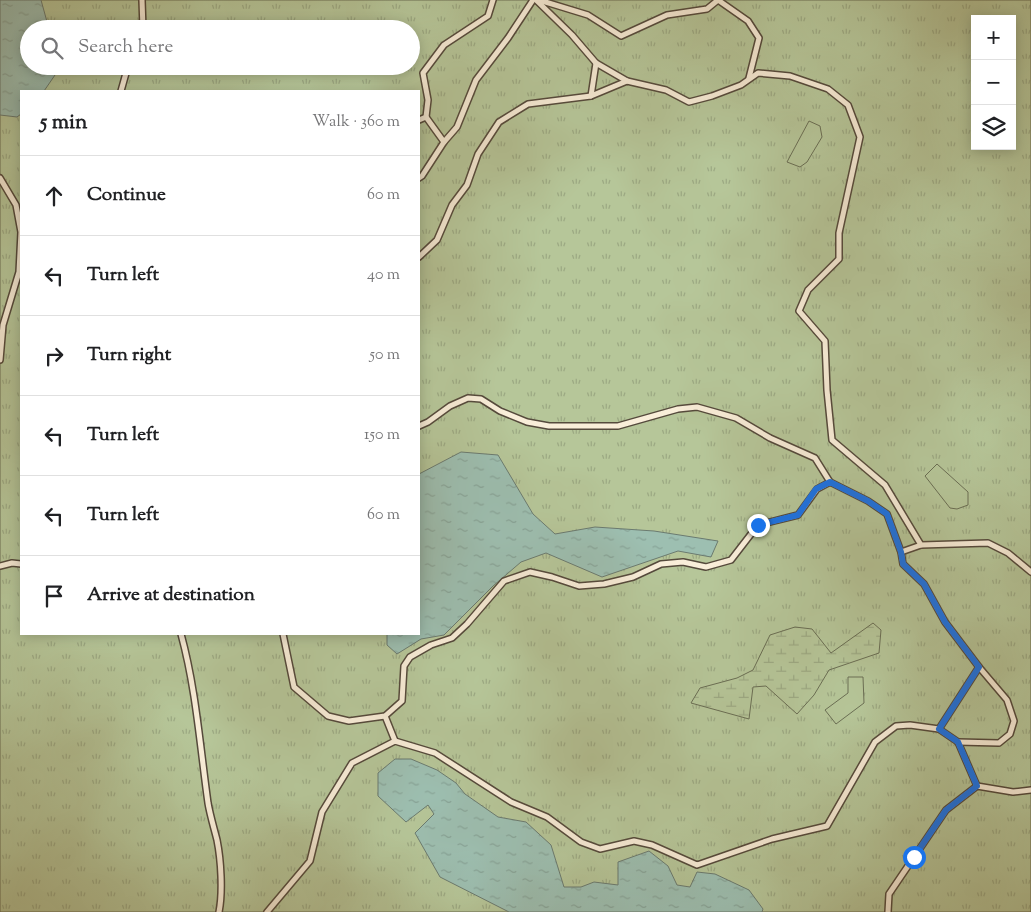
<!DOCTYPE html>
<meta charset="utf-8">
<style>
:root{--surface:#fff;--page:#f6f6f6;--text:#202124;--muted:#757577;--line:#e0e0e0}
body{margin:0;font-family:"Sorts Mill Goudy",serif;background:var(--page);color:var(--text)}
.controls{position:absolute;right:15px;top:15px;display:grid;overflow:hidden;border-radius:0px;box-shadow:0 2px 12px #0003}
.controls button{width:45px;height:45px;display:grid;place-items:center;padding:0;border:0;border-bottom:1px solid var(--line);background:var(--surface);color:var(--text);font:25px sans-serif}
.stop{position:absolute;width:15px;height:15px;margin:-11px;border:4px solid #1a73e8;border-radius:50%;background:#fff}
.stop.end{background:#1a73e8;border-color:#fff;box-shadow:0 1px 5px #0008}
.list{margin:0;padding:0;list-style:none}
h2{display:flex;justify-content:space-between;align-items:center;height:65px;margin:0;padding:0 20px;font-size:21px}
h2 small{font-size:16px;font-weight:400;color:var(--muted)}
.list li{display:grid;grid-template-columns:32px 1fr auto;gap:15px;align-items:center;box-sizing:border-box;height:80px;padding:0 20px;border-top:1px solid var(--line)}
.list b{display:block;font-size:19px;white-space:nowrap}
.list em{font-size:16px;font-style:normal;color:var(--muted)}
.icon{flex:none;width:28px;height:28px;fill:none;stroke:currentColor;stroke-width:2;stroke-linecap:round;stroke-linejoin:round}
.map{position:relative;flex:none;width:1031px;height:912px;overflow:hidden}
.search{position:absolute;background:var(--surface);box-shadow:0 2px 12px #0003;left:20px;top:20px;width:400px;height:55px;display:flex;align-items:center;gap:12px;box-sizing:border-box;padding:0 18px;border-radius:28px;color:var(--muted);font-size:19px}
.panel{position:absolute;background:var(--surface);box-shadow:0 2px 12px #0003;left:20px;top:90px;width:400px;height:545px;border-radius:0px}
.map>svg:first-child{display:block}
.grass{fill:url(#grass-tufts);stroke:#6a6e54;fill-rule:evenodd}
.wetland{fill:url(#wetland-marsh);stroke:#6a6e54}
.garden{fill:#b6c699;stroke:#6a6e54}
.water{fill:url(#water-ripples);stroke:#6b7b70}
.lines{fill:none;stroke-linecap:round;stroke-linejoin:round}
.lane-casing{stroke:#554a3c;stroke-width:8}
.lane{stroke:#f9eed9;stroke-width:5}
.route{stroke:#1a73e8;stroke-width:6}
</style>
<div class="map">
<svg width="1031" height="912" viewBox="0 0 1031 912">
<defs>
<pattern id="grass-tufts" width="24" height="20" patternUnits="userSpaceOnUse" patternTransform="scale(1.25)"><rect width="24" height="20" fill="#b6c699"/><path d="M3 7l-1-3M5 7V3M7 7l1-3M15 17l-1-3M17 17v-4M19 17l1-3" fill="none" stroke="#9ca983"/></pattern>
<pattern id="wetland-marsh" width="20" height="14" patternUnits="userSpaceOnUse" patternTransform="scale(1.25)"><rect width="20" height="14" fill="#b6c699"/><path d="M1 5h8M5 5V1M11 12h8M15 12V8" fill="none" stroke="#9ca983"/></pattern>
<pattern id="water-ripples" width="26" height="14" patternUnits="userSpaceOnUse" patternTransform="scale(1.25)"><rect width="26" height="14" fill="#9dbfb1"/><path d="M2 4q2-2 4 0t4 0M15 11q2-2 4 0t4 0" fill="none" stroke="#87a397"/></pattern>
</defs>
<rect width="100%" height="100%" fill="#f6e5c5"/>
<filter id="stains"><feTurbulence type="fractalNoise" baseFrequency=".004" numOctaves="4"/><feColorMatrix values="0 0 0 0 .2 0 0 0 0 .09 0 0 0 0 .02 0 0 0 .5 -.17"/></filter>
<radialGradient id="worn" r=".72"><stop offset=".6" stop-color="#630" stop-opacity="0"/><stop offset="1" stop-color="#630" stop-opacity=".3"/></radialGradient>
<path class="grass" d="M0,0H1031V912H0ZM975,19H1012V146H975ZM29,29H411V66H29ZM21,91H419V634H21Z"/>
<path class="wetland" d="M873,623L881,630L879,653L829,670L814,695L797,714L766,686L753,687L749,719L691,703L700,688L737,678L753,670L770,635L795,627L812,629L831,653Z"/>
<g class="garden">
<path d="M809,121L820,126L822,137L807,162L800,167L787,162Z"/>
<path d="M937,464L968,492V505L957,509L950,508L925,476Z"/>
<path d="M848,677H863L864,703L836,724L825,710L848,693Z"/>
</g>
<g class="water">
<path d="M0,0H41L49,29H29V66H55V75L44,91H21V114L17,117L0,115Z"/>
<path d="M461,452L498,455L533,514L555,534L595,527L654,531L718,541L711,557L678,551L602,577L546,553L521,562L493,586L444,635L421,639L397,654L387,645V634H419V474Z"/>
<path d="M395,759H411L437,770L456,783L465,794L498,817L526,822L551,845L564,887H581L594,882L618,885V862L649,851L668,866L677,885L690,887L697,872L715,874L749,890L763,909L762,912H509L440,877L415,833L434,814L428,805L406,822L378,796V773Z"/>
</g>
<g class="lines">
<defs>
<g id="lane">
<path d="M142,0L143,29"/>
<path d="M536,0L572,35L596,63"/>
<path d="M539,0L588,15L621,36L667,15L707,9L718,0"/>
<path d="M718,0L748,21L759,38L749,78"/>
<path d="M121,91L128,66"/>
<path d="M591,96L596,63L627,81"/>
<path d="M419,120L426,117L428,100L423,73L444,45L488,16L493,0"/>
<path d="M444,142L457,127L476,80L508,38L533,0"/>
<path d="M0,178L16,205L21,232L19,272L3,325L0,360"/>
<path d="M419,178L422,176L444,142L426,117"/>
<path d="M419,257L437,240L452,205L467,185L478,154L499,122L528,104L591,96L627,81L666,90L689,102L712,96L741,85L758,73L790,76L828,89L848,105L860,137L839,233V259L808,290L799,311L825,341L827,390L832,440L885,485L921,545L988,543L1008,553L1031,572"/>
<path d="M419,426L428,422L450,406L468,398L481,399L500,411L527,422L549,426H618L678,409L697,407L736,418L770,438L815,458L830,482"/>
<path d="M901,552L921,545"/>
<path d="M0,566L12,563L21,564"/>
<path d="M181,634C196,689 200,746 208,803C210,815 214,828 217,840C221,860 223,892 219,912"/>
<path d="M385,716L395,741"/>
<path d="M939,729L958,742L977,786"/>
<path d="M958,742L999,743L1010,734L1014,721L1007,700L979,667"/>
<path d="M267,912L310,861L322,812L352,763L395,741L435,753L511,802L547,817L581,842L600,849L634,841L652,845L697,865L772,839L827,826L875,742L896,726L910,725L939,729L979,667L945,622L924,584L903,564L901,552L887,514L868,501L830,482L817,489L798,515L758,525L731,560L706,567L683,562L661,564L633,577L604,584L579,586L552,577L530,572L504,581L467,624L452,638L431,645L410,657L404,666L402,701L385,716L349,721L328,716L294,687L283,634"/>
<path d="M888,912L889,894L946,810L977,786L1013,792L1031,790"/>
</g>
</defs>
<use href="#lane" class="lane-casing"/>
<use href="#lane" class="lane"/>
</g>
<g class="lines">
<path class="route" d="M758,525L798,515L816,489L830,482L868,501L887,514L901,552L903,564L924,584L945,622L979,667L939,729L958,742L977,786L946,810L914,857"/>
</g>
<rect width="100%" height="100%" filter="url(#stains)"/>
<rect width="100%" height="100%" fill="url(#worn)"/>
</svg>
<div class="controls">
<button>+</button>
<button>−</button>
<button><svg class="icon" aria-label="layers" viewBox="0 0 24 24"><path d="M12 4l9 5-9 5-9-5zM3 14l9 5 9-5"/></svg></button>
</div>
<div class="stop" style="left:914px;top:857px"></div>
<div class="stop end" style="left:758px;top:525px"></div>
<div class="search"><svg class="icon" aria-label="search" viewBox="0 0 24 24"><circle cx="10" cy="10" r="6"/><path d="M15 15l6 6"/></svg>Search here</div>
<section class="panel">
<h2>5 min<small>Walk · 360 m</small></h2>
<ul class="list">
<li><svg class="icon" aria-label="ahead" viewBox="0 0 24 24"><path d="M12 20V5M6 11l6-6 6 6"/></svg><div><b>Continue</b></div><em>60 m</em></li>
<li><svg class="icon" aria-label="left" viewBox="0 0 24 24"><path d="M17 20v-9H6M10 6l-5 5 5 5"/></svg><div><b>Turn left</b></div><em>40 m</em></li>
<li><svg class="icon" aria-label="right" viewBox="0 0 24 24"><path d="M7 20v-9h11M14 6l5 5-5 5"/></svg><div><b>Turn right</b></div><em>50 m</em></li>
<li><svg class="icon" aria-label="left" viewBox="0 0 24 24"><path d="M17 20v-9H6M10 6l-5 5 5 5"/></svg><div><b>Turn left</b></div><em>150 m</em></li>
<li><svg class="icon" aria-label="left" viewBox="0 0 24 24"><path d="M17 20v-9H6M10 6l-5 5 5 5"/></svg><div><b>Turn left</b></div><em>60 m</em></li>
<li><svg class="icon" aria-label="arrive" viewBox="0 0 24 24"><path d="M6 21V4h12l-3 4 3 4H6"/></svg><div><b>Arrive at destination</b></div></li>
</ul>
</section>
</div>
